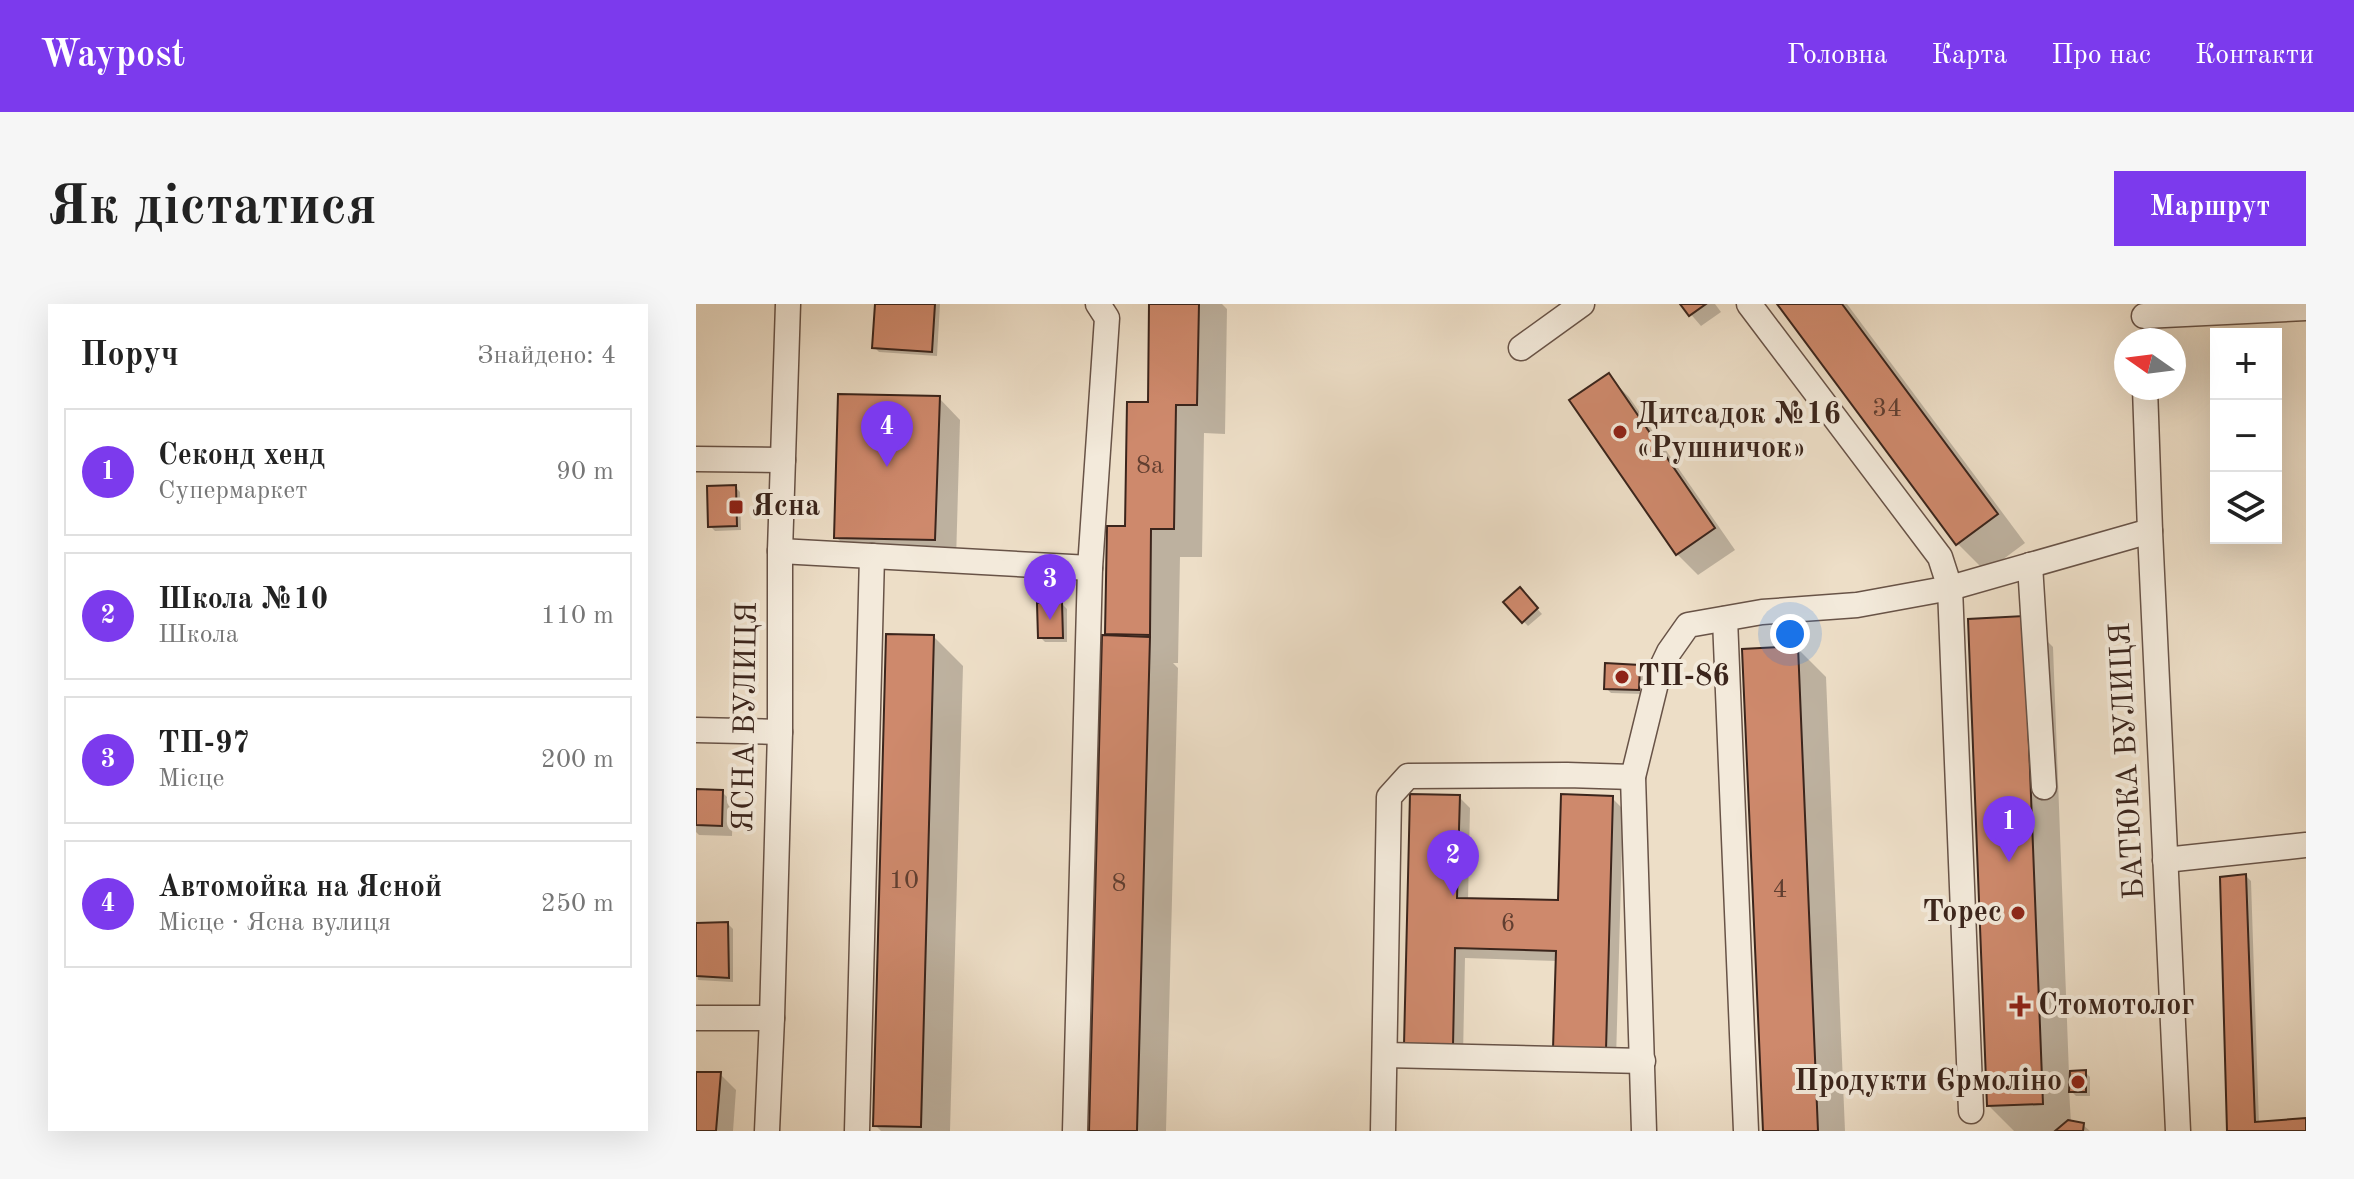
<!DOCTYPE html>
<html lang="uk">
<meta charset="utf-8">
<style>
:root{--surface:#fff;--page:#f6f6f6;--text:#222;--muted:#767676;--line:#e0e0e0;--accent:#7c3aed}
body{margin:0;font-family:"Old Standard TT",serif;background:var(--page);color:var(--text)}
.controls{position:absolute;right:24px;top:24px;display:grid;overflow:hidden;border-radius:0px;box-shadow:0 8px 32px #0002}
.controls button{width:72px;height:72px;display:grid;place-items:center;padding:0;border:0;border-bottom:2px solid var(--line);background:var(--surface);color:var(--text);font:40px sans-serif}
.compass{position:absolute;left:1418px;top:24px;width:72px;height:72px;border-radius:50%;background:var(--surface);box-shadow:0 8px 32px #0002;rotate:284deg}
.you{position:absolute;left:1094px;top:330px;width:28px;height:28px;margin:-20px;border:6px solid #fff;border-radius:50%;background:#1a73e8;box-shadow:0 0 0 12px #1a73e833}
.badge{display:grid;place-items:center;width:52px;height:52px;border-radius:50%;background:var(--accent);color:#fff;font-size:26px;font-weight:700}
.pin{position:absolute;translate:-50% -66px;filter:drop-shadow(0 2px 4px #0008)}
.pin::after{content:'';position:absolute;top:42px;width:28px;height:24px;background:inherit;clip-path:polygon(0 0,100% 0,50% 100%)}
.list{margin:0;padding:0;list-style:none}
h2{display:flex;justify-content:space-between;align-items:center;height:104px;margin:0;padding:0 32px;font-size:34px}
h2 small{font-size:26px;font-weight:400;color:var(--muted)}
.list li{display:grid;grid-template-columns:52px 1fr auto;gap:24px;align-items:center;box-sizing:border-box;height:128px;margin:0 16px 16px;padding:0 16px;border:2px solid var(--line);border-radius:0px}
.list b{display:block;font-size:30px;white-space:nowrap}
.list p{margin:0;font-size:26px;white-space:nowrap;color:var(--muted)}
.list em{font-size:26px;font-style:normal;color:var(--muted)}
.icon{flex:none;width:44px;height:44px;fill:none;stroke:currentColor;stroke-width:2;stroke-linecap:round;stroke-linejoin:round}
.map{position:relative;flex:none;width:1610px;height:827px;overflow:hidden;border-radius:0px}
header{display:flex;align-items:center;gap:48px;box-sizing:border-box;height:112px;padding:0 40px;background:var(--accent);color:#fff}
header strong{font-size:38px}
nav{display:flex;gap:44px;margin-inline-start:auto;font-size:28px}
.intro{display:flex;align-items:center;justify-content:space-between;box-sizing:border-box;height:192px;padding:0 48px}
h1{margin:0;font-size:56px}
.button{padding:20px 36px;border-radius:0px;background:var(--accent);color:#fff;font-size:28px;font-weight:700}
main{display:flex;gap:48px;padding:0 48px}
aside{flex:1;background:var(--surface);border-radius:0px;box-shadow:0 8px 32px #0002}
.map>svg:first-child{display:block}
.shadow{fill:#0003}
.building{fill:#ce896c;stroke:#3b251c;stroke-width:2}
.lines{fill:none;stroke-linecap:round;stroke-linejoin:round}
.minor-casing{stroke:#685347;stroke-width:27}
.minor{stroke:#f3eadb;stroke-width:24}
.poi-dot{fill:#8f2418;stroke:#f3eadb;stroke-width:3}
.labels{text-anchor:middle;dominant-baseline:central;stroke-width:8;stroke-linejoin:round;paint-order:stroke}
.number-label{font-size:26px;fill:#603e30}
.poi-label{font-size:30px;font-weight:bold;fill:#3b251c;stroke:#f3eadb;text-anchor:start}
.street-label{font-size:30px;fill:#3b251c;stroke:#f3eadb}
</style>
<header>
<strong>Waypost</strong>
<nav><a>Головна</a><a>Карта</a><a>Про нас</a><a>Контакти</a></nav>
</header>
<div class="intro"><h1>Як дістатися</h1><a class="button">Маршрут</a></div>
<main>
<aside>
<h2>Поруч<small>Знайдено: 4</small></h2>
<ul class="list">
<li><span class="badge">1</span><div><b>Секонд хенд</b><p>Супермаркет</p></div><em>90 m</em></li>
<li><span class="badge">2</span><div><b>Школа №10</b><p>Школа</p></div><em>110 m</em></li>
<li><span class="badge">3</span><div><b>ТП-97</b><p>Місце</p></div><em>200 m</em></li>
<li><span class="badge">4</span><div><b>Автомойка на Ясной</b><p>Місце · Ясна вулиця</p></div><em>250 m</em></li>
</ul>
</aside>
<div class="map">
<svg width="1610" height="827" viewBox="0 0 1610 827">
<rect width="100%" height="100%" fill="#eddec7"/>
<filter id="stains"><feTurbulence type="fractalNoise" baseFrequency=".0025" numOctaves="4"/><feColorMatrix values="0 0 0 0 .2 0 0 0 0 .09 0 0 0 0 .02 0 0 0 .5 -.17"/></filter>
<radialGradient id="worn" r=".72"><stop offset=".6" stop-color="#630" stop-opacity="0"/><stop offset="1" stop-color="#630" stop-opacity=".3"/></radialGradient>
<g class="shadow">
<path d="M181,0H244L241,52L183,48L178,43Z"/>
<path d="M455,0H526L531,5L529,130L508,129L506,253H484L482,359H477L482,364L470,827H395L412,224H431L454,100Z"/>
<path d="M986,0H1019L1025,8L1005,22Z"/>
<path d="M1084,0H1151L1329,239L1290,268L1261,239Z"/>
<path d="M912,72L933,93L1039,246L1002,271L981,250Z"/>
<path d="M243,94L264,116L260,257L161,254L140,233Z"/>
<path d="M39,183L44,188L45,226L19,227L14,222Z"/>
<path d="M824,286L846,310L832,322L810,299Z"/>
<path d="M366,300L371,305V338H349L344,333Z"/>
<path d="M1328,314L1357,343L1373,770L1389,768L1394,773V792H1380L1373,785L1375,819L1387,821L1394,827H1318L1293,802Z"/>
<path d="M238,333L267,362L254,827H185L179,821Z"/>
<path d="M1101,344L1130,373L1149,827H1069Z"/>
<path d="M943,363L948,368L947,390L915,389L910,384Z"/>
<path d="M0,487L26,488L37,499L36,532L3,531L0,528Z"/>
<path d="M763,493L774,504L772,596L864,598L916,494L927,505L920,756L870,755L861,657L769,654L767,752L721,751Z"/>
<path d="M1550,572L1555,577L1563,820L1610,816V827H1533Z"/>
<path d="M32,620L37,625V678L2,676L0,621Z"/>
<path d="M0,770H24L40,786L37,827H0Z"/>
</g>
<g class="building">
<path d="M179,0H239L236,48L176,44Z"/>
<path d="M453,0H503L501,101H480L478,225H455L454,331L409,330L411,222H429L431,98H452Z"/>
<path d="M984,0H1010L993,12Z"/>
<path d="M1081,0H1146L1302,210L1260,241Z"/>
<path d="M913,69L1019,224L980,251L873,96Z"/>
<path d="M142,90L244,92L239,236L138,234Z"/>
<path d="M40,181L41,222L12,223L11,182Z"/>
<path d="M824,283L842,304L826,319L807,298Z"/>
<path d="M366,298L367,334H342L341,299Z"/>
<path d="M1328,312L1347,800L1291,802L1272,315Z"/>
<path d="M190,330L238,331L225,823L177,822Z"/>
<path d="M406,331L454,333L441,827H393Z"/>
<path d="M1102,342L1122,827H1067L1046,345Z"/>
<path d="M909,359L944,361L943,386L908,385Z"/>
<path d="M0,485L27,486L26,522L0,521Z"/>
<path d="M714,490L764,491L761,594L862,596L865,490L917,492L910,746L857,745L860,647L759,644L757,742L708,741Z"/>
<path d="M1550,570L1559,818L1610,814V827H1531L1524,573Z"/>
<path d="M32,618L33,674L0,672V619Z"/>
<path d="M1390,766V788H1373L1374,767Z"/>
<path d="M0,768H25L20,827H0Z"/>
<path d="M1372,816L1388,819L1387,827H1359Z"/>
</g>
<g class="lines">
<defs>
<g id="minor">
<path d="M1053,0L1244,253L1254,284L1275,807"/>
<path d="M1448,12L1610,4"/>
<path d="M825,44L886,0"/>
<path d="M1449,84L1454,227L1482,827"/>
<path d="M0,155L87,156"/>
<path d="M84,247L394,264"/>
<path d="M1334,261L1348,483"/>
<path d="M1029,315L1050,827"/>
<path d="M0,426L84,428"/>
<path d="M1469,556L1610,541"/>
<path d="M0,714H76"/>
<path d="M689,751L947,757"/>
<path d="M71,827L76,714L84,428V247L92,0"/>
<path d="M161,827L176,252"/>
<path d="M379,827L394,264L411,14L402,0"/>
<path d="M687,827L693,493L712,472L871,471L937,473"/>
<path d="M948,827L937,473L962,371L973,348L992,321L1066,308L1161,301L1254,284L1454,227"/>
</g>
</defs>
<use href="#minor" class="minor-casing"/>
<use href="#minor" class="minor"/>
</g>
<g class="poi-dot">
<circle cx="924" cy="128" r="8"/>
<rect x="32" y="195" width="16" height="16" rx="4"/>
<circle cx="926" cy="373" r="8"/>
<circle cx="1322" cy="609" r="8"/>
<path d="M1320 690h8v8h8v8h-8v8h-8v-8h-8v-8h8z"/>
<circle cx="1382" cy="778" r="8"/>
</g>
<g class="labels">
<g class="number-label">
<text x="1191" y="105">34</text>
<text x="454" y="162">8а</text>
<text x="208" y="577">10</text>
<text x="423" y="580">8</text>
<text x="1084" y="586">4</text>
<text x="812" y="620">6</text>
</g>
<g class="poi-label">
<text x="940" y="111">Дитсадок №16<tspan x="940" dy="34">«Рушничок»</tspan></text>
<text x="56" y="203">Ясна</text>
<text x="942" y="373">ТП-86</text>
<text x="1306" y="609" text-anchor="end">Торес</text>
<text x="1342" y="702">Стомотолог</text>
<text x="1366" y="778" text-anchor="end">Продукти Єрмоліно</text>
</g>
<g class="street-label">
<text transform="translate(50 413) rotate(-89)">ЯСНА ВУЛИЦЯ</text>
<text transform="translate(1432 457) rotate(-93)">БАТЮКА ВУЛИЦЯ</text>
</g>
</g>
<rect width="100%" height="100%" filter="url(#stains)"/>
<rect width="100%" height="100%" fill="url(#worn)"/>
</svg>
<div class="controls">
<button>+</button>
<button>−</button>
<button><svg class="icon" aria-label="layers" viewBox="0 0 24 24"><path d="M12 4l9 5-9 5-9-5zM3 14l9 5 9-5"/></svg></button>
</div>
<svg class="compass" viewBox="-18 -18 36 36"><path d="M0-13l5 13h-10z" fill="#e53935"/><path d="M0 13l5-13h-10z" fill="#767676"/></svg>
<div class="you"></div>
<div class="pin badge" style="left:1313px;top:558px">1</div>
<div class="pin badge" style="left:757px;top:592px">2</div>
<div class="pin badge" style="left:354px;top:316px">3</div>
<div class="pin badge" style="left:191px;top:163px">4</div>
</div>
</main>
